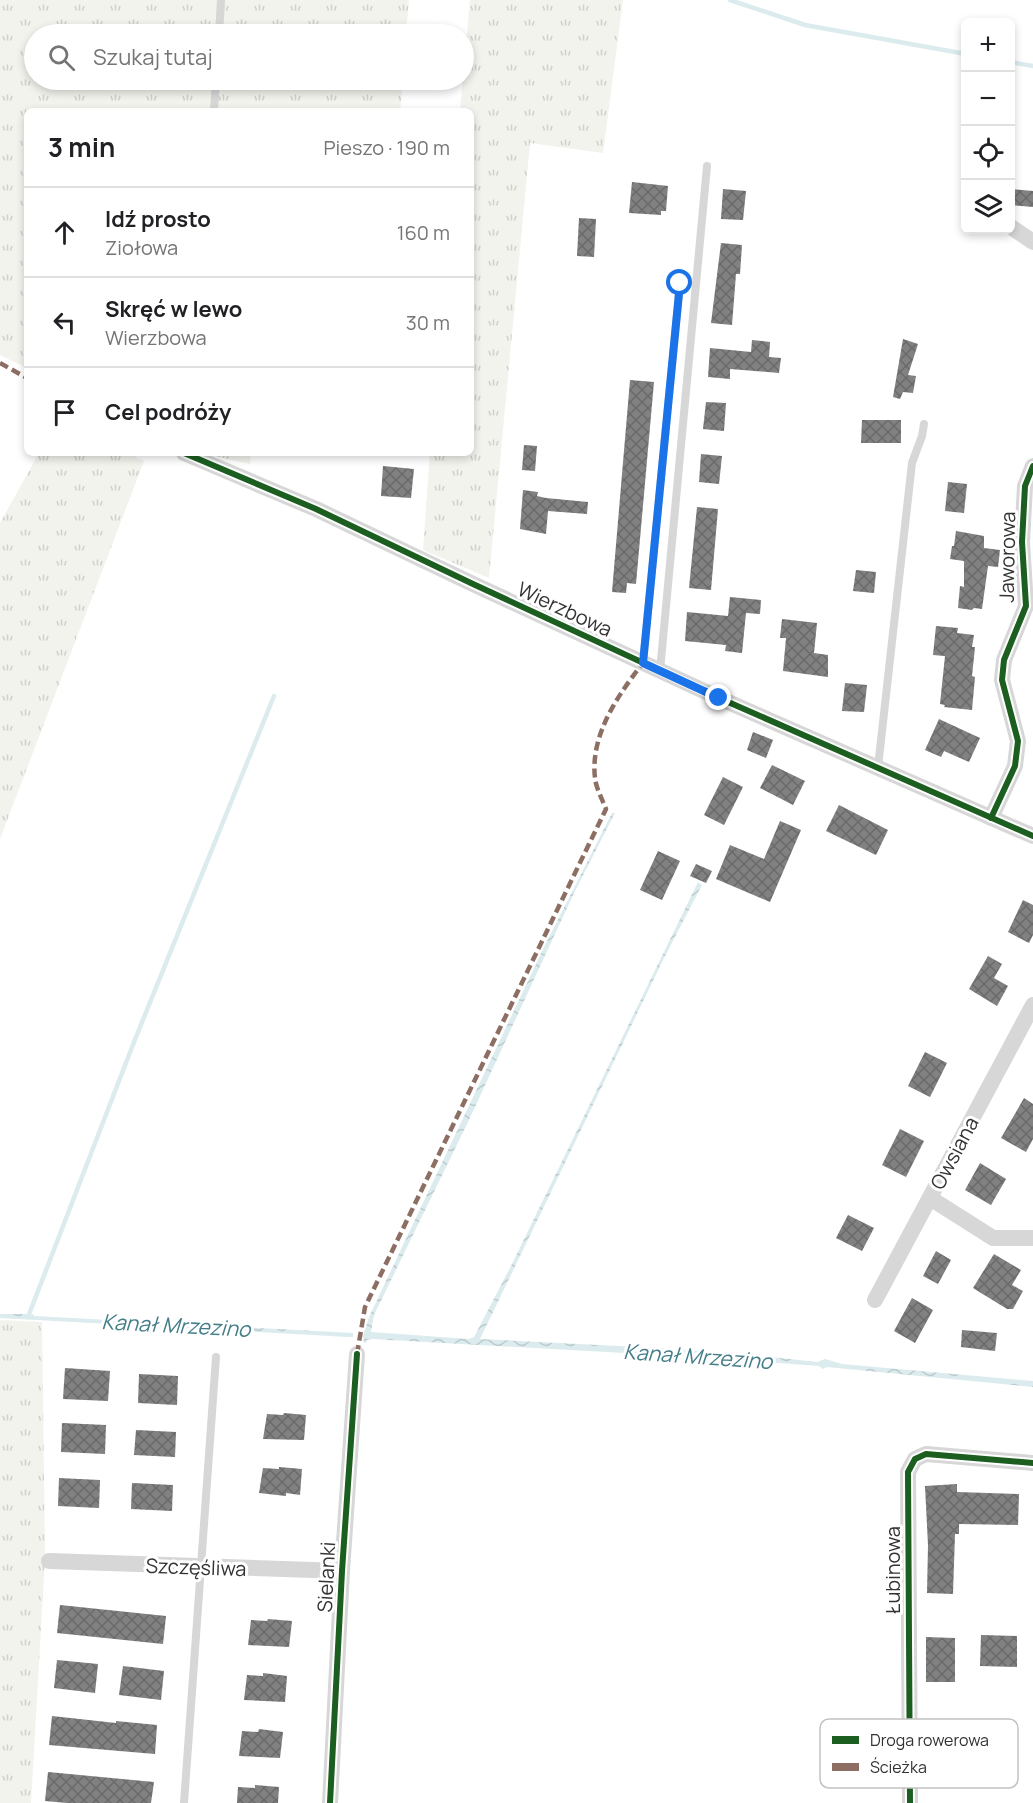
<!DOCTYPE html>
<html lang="pl">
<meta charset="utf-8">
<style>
:root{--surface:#fff;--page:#f2f2f2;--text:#202124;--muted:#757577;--line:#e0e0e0}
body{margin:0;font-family:Manrope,sans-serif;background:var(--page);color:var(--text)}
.controls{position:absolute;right:18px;top:18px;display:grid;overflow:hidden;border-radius:9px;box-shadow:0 3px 9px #0003}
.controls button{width:54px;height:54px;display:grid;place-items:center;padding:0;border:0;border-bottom:2px solid var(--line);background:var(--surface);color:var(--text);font:30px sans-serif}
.stop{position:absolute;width:18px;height:18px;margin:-14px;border:4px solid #1a73e8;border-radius:50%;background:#fff}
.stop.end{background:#1a73e8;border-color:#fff;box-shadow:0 2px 6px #0008}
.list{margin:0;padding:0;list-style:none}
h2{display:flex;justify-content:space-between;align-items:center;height:78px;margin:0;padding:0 24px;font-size:26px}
h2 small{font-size:20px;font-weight:400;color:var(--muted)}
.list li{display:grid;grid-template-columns:39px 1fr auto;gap:18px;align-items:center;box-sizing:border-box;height:90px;padding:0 24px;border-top:2px solid var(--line)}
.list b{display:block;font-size:22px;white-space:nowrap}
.list p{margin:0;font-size:20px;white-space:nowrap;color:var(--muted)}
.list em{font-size:20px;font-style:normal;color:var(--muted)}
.icon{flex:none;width:33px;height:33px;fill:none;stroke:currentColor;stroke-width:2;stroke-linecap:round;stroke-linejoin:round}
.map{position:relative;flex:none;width:1033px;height:1803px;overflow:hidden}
.search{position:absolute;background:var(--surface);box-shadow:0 3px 9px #0003;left:24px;top:24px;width:450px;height:66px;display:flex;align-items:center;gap:15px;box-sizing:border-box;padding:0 21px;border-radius:33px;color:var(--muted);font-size:22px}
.panel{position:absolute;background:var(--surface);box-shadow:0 3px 9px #0003;left:24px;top:108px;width:450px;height:348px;border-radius:9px}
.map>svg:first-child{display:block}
.grass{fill:url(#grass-tufts)}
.water{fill:url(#water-waves)}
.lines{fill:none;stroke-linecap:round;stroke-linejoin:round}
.stream{stroke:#dbebee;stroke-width:4.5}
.building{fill:url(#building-cross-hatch)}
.service{stroke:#d7d7d7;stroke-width:8}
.minor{stroke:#d7d7d7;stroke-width:16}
.quiet{stroke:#8d6e63;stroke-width:4.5;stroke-dasharray:9 4.5;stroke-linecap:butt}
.cycleway-casing{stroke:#fff;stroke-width:10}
.cycleway{stroke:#1b5e20;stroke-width:6}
.route{stroke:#1a73e8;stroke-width:8}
.labels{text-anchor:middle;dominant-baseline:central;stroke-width:6;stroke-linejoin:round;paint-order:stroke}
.street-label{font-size:20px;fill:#333;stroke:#fff}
.water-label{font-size:21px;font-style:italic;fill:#437e89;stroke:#fff}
.key{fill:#fff;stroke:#c2c2c2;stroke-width:1.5}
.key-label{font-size:16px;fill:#333}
</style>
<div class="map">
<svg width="1033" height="1803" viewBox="0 0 1033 1803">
<defs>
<pattern id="grass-tufts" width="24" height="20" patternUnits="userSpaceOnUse" patternTransform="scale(1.5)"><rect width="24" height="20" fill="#f1f3ec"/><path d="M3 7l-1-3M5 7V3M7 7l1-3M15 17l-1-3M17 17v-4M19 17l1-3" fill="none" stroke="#cfd1cb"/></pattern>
<pattern id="water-waves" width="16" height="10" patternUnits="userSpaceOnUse" patternTransform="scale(1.5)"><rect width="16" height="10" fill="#dbebee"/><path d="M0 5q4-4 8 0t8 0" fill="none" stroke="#bccacd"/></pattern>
<pattern id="building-cross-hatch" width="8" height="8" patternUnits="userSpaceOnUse" patternTransform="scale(1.5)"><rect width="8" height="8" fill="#818181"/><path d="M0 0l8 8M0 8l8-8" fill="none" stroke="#6a6a6a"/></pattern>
</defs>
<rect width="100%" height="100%" fill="#fff"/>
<g class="grass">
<path d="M0,0H409L406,34H34V80H403L400,111H27V368L0,355Z"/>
<path d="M470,0H623L603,153L530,143L489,578L423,550L430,453H471V111H460Z"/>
<path d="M39,453H128L144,461L0,839V523Z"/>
<path d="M202,453H251L250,464Z"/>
<path d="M0,1320L42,1322L45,1558L31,1803H0Z"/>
</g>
<g class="water">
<path d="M612,813H615L574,893L468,1122L374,1315L371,1332L469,1339L474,1337L511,1266L698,882L702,885L663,960L480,1339L659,1348L753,1355L817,1362L825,1359L842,1364L1033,1381V1387L827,1367L823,1369L819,1366L697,1357L372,1339L367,1340L366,1343H364L363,1336L369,1317L545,945Z"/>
<path d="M0,1314H33L34,1316L353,1333V1337H348L0,1318Z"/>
</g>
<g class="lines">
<g class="stream">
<path d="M730,0L805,25L966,54"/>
<path d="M1010,62L1033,66"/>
<path d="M28,1317L134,1042L274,696"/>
</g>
</g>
<g class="building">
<path d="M632,182L668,186L666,211H661V215L629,213Z"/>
<path d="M723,189L746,191L743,220L721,219Z"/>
<path d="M1011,189L1033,191V207L1011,205Z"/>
<path d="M579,218L596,219L594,257L577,256Z"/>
<path d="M721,243L742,245L740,274H736L732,325L711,323Z"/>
<path d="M903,339L918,344L908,375L916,376L913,393L903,392L900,399L893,397Z"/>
<path d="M752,340L770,342L769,357L781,358L779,373L730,369V379L708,377L710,348L751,352Z"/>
<path d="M630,380L654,382L636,584L627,583L626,593L612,592Z"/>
<path d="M706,402L726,403L724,431L703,429Z"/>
<path d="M862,420H901V443H861Z"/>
<path d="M524,445L537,446L535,471L522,470Z"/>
<path d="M701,454L722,456L719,484L699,482Z"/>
<path d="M383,466L414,469L411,498L381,496Z"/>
<path d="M948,482L967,484L964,513L945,511Z"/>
<path d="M523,490L538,492L537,496L546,498L588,502L587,514L548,511L546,534L520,529Z"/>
<path d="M697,507L718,509L711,590L689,588Z"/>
<path d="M956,531L984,536V548L1000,550L998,567L988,566L982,609L974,608L972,610L958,608L960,586L964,587V561L950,559L952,546H954Z"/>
<path d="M856,570L876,572L874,593L853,591Z"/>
<path d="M730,597L761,600L760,614L746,613L742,653L725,651L726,645L685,641L687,612L728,616Z"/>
<path d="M782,619L817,623L814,653L828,655V677L783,671L786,638H780Z"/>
<path d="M936,626L958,628L957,633L974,635L972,647H975L972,676L975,677L972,710L944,707L945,705L940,704L945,656L933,655Z"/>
<path d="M845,683L867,685L864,712L842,711Z"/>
<path d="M939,719L980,738L969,762L944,751L941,757L925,750Z"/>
<path d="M753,732L773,740L766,758L747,750Z"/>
<path d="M772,765L805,781L793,805L760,788Z"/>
<path d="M723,777L743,787L724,825L704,815Z"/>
<path d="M839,805L888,830L876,855L826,831Z"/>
<path d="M780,821L801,830L770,902L716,879L730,845L764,859Z"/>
<path d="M658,851L680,861L662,900L640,890Z"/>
<path d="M696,864L712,871L706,883L690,876Z"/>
<path d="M1023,900L1033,905V935L1029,943L1008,932Z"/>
<path d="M988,956L1002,964L994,978L1008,986L997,1006L969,989Z"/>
<path d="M925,1052L947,1063L930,1097L908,1086Z"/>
<path d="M1024,1098L1033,1104V1139L1026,1152L1001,1138Z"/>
<path d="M900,1129L924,1141L906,1177L882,1165Z"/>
<path d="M980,1163L1006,1179L991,1205L965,1190Z"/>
<path d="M848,1215L874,1228L862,1251L836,1238Z"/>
<path d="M936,1251L951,1260L938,1284L923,1276Z"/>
<path d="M994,1254L1021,1270L1012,1285L1023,1291L1013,1309H1007L973,1288Z"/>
<path d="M912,1298L933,1310L915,1343L894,1331Z"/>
<path d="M962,1330L997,1333L995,1351L961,1347Z"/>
<path d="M65,1368L110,1371L108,1401L63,1399Z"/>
<path d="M139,1374L178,1376L177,1405L138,1403Z"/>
<path d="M284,1413L306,1415L304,1440L263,1439L267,1414L283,1415Z"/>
<path d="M62,1423L106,1425L105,1454L61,1452Z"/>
<path d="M136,1430L176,1432L175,1457L134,1455Z"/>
<path d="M279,1467L302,1469L300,1495L286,1493V1496L259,1493L263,1468L279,1469Z"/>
<path d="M59,1478L100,1480L99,1508L58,1506Z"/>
<path d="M132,1483L173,1485L172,1511L131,1509Z"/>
<path d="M957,1484V1492L1019,1494L1018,1525L959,1524V1534H955L953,1594L927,1593L928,1545L925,1486Z"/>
<path d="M60,1605L166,1616L163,1644L57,1633Z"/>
<path d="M268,1619L292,1621L289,1647L248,1645L251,1620L267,1621Z"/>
<path d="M981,1635L1017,1636V1667L980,1666Z"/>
<path d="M926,1637L955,1638V1682H926Z"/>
<path d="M57,1660L98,1664L95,1693L54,1688Z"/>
<path d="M123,1666L164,1671L161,1700L119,1695Z"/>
<path d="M263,1673L287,1676L285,1702L244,1700L247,1675L263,1676Z"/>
<path d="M52,1716L116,1723V1721L157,1725L155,1754L49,1745Z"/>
<path d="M259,1729L283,1732L280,1758L239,1756L242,1731L258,1732Z"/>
<path d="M48,1772L154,1782L151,1803H67L45,1801Z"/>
<path d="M255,1785L279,1787L278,1803H237L238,1787L255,1788Z"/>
</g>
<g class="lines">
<g class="service">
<path d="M219,34L221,0"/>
<path d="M214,111L216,80"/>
<path d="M643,663L680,283"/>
<path d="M660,671L707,166"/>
<path d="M878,767L912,463L922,436L924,424"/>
<path d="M184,1803L216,1357"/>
</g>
<g class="minor">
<path d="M1011,227L1033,242"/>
<path d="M184,453L316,509L473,584L719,698L1033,836"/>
<path d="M991,818L1015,766L1018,741L1002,680L1004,660L1026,606L1022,542L1025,486L1033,466"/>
<path d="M930,1198L993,1238H1033"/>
<path d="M875,1300L1033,1005"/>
<path d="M49,1561L342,1571"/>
<path d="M330,1803L342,1571L357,1354"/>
<path d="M910,1803L908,1472L915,1459L926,1454L1033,1463"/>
</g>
<g class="quiet">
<path d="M0,363L27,378"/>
<path d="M357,1354L365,1307L606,809C602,799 596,788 595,778C590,735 618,695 643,663"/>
</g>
<defs>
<g id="cycleway">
<path d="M184,453L316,509L473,584L719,698L1033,836"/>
<path d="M991,818L1015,766L1018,741L1002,680L1004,660L1026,606L1022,542L1025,486L1033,466"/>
<path d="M330,1803L342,1571L357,1354"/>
<path d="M910,1803L908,1472L915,1459L926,1454L1033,1463"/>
</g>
</defs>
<use href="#cycleway" class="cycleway-casing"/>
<use href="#cycleway" class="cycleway"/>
</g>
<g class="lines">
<path class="route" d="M680,283L643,663L719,698"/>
</g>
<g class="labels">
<g class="street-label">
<text transform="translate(1007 557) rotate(-89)">Jaworowa</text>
<text transform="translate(565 609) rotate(25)">Wierzbowa</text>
<text transform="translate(954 1153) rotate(-62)">Owsiana</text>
<text transform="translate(196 1567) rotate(2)">Szczęśliwa</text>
<text transform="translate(892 1570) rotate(-90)">Łubinowa</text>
<text transform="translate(326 1577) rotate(-87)">Sielanki</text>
</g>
<g class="water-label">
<text transform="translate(176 1325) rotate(3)">Kanał Mrzezino</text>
<text transform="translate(698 1356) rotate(4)">Kanał Mrzezino</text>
</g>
</g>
<rect x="820" y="1719" width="198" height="69" rx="9" class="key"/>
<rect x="832" y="1736" width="27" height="8" fill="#1b5e20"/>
<rect x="832" y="1763" width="27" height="8" fill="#8d6e63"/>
<g class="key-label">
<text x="870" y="1746">Droga rowerowa</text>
<text x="870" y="1773">Ścieżka</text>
</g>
</svg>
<div class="controls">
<button>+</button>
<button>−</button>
<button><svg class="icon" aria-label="locate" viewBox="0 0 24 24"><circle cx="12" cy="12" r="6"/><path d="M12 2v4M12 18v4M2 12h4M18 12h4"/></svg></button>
<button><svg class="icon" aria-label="layers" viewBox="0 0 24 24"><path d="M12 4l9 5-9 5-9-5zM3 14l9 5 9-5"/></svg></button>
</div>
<div class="stop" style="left:680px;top:283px"></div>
<div class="stop end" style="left:719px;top:698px"></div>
<div class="search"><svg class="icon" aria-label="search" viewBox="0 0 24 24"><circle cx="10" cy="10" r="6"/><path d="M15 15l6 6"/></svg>Szukaj tutaj</div>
<section class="panel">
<h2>3 min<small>Pieszo · 190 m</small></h2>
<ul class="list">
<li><svg class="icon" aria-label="ahead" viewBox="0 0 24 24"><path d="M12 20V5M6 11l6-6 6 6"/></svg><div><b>Idź prosto</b><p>Ziołowa</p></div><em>160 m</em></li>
<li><svg class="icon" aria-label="left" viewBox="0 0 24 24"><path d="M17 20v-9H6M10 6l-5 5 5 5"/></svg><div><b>Skręć w lewo</b><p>Wierzbowa</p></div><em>30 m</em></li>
<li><svg class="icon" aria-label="arrive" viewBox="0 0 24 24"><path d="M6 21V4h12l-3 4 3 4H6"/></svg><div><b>Cel podróży</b></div></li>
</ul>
</section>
</div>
